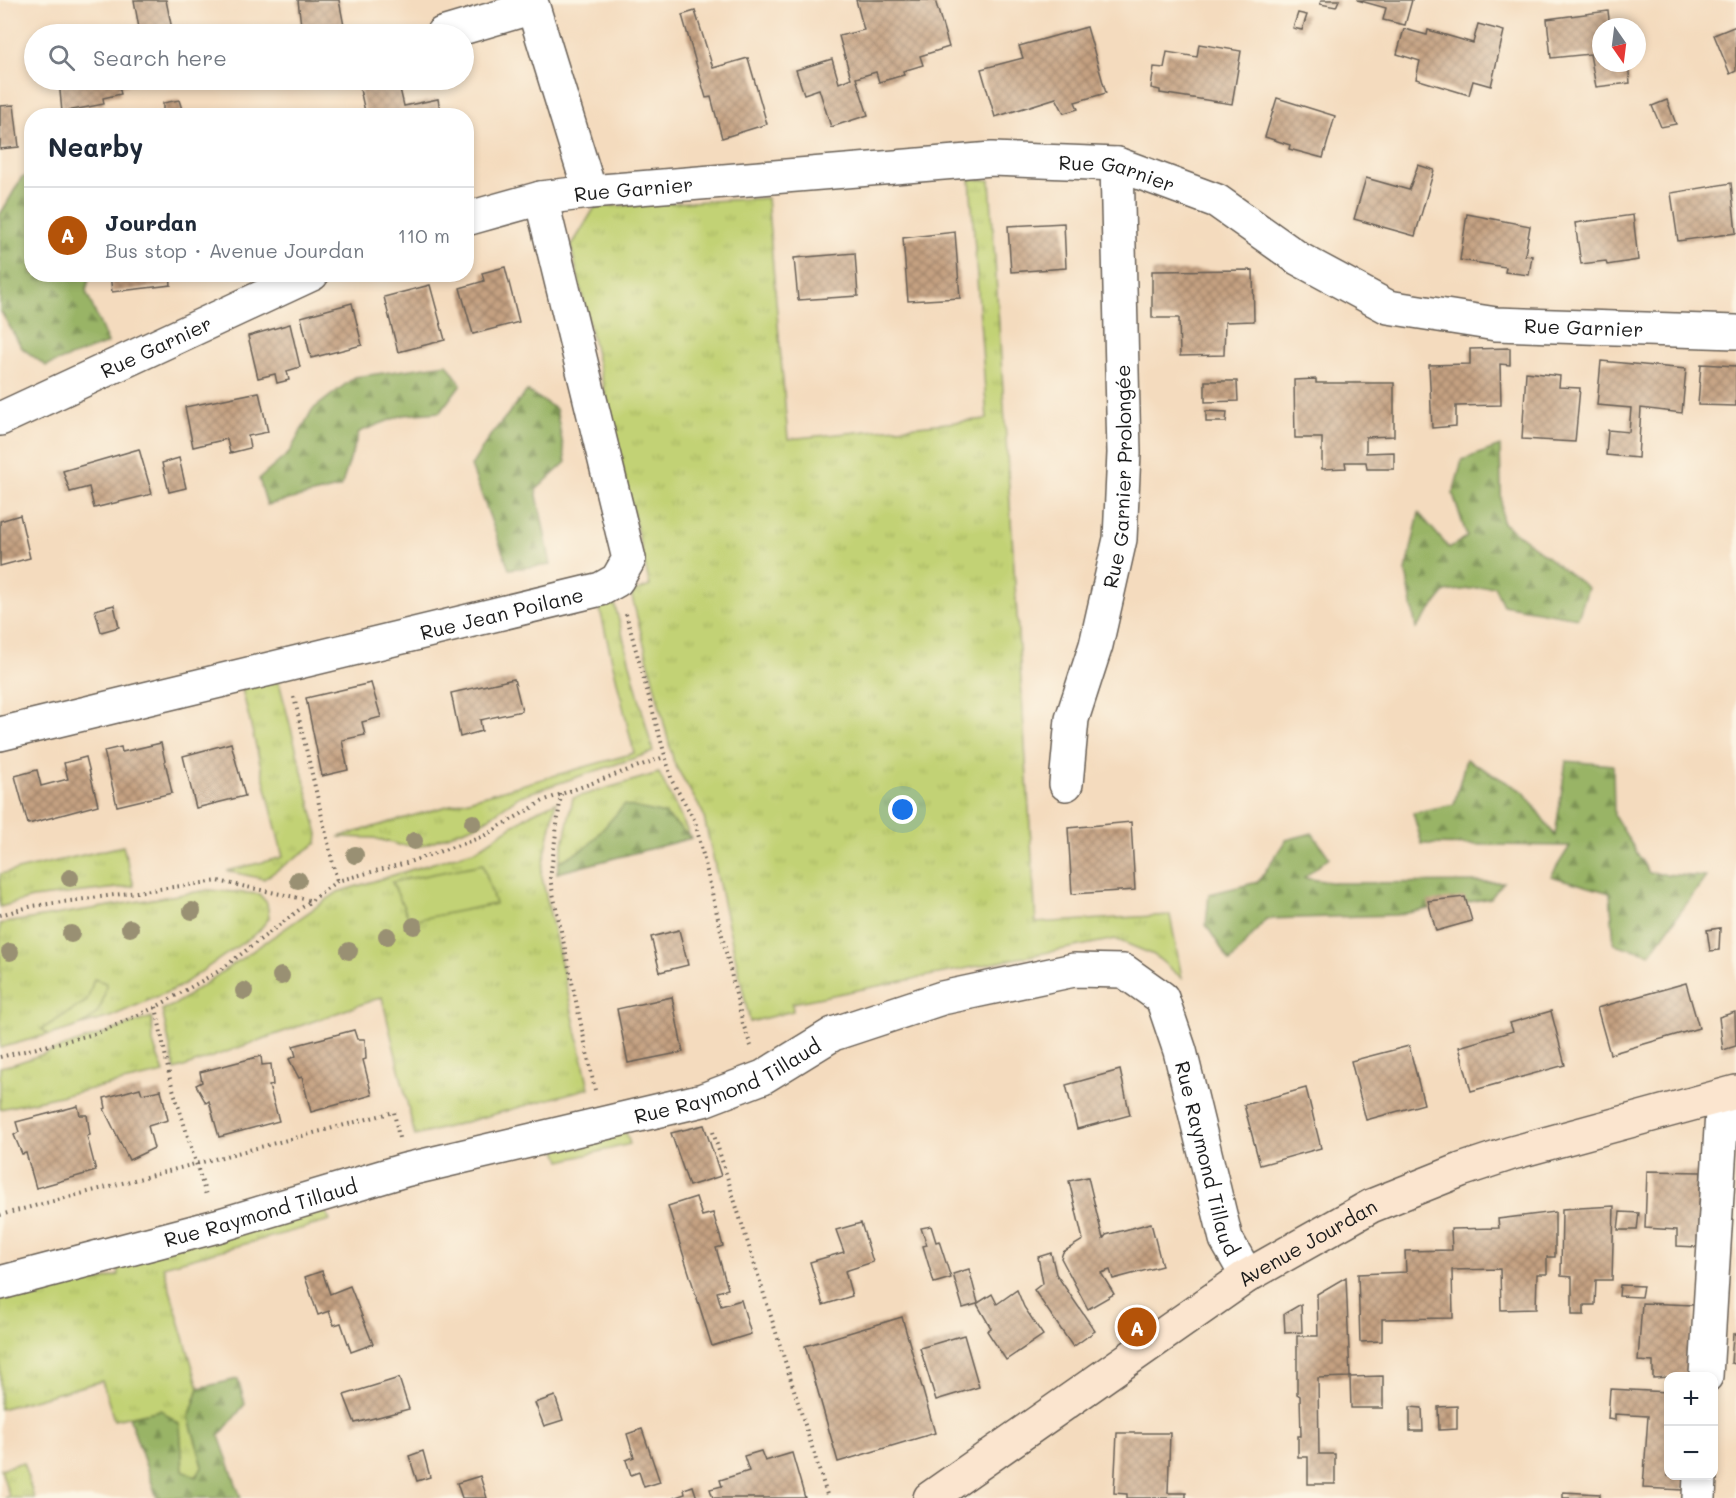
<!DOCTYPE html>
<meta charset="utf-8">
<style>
:root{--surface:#fff;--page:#f2f2f3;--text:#1f2937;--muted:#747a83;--line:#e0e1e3;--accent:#b45309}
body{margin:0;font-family:Mali,sans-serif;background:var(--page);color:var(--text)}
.controls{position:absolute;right:18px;bottom:18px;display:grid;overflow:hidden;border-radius:12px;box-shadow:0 3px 9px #0003}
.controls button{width:54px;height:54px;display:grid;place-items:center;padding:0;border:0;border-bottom:2px solid var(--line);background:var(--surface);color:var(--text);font:30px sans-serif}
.compass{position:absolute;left:1592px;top:18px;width:54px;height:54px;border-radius:50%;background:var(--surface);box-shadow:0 3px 9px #0003;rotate:166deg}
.you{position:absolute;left:903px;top:810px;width:21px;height:21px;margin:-15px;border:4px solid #fff;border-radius:50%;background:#1a73e8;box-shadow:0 0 0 9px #1a73e833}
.badge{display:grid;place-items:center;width:39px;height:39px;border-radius:50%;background:var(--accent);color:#fff;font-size:20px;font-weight:700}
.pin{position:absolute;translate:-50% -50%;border:3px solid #fff;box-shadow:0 2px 6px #0006}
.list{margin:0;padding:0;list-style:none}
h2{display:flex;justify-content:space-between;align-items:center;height:78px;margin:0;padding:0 24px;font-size:26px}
h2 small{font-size:20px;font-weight:400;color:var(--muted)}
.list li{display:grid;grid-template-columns:39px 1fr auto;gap:18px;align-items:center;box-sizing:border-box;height:96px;padding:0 24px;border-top:2px solid var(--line)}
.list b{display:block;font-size:22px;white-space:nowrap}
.list p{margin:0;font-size:20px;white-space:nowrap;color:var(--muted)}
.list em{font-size:20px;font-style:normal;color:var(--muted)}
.icon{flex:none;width:33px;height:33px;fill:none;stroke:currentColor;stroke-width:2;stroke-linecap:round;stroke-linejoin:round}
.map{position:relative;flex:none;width:1736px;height:1498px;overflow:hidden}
.search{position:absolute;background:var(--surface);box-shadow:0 3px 9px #0003;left:24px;top:24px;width:450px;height:66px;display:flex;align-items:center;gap:15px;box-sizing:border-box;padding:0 21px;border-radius:33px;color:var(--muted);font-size:22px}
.panel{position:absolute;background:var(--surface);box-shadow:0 3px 9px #0003;left:24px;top:108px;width:450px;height:174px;border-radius:24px}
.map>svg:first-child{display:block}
.grass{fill:url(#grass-tufts);stroke:#6f7748;stroke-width:1.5}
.forest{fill:url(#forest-firs);stroke:#5a6841;stroke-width:1.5}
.green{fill:#c2d274;stroke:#6f7748;stroke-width:1.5}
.building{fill:url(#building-cross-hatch)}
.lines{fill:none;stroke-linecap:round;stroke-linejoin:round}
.street-casing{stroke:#685f55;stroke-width:36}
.secondary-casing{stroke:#685f55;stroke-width:36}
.path{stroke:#685f55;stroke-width:4;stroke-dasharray:1.5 4.5;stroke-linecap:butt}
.street{stroke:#fff;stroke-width:33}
.secondary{stroke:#fbe5cf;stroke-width:33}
.tree{fill:#999073}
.labels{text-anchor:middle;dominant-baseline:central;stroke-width:4.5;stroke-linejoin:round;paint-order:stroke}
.street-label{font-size:20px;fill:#1c1c1c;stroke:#fcf5e5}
</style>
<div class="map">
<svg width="1736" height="1498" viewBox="0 0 1736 1498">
<defs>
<pattern id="grass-tufts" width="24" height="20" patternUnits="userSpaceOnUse" patternTransform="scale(1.5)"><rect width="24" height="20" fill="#c2d274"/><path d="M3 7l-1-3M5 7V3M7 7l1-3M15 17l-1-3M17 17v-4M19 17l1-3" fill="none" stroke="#a6b464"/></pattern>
<pattern id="forest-firs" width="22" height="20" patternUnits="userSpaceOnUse" patternTransform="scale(1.5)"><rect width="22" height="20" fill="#99b466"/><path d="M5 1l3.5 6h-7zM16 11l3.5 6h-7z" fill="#7c9253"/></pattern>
<pattern id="building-cross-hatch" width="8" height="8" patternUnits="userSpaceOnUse" patternTransform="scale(1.5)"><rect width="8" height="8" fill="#c5a181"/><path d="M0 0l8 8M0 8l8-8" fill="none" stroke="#9f8269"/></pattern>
</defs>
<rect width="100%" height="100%" fill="#fcf5e5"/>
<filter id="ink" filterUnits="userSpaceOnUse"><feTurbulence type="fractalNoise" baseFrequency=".0167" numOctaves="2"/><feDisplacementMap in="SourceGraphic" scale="12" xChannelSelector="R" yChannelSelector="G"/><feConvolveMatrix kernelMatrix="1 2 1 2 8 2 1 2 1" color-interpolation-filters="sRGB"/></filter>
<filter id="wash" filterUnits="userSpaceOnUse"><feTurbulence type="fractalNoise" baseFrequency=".008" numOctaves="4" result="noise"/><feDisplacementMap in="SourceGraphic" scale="24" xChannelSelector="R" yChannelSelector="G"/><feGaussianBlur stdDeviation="1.35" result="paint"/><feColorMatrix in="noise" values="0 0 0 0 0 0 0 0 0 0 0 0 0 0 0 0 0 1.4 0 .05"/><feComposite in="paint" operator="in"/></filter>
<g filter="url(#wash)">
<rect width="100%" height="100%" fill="#f4dbbe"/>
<g class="grass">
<path d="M970,179L990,180L1036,923L1170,915L1182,978L1154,955L1115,939L792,1003L793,1011L750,1022L703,813L674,763L631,593L650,586L571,247L595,207L767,198L788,439L987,419Z"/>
<path d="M613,598L653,752L520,796L481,823L421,846L399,845L374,838L338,837L634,753L598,601Z"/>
<path d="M278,678L318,834L317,843L264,879L227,871L283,857L242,689Z"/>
<path d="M659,773L691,838L557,873L573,798Z"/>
<path d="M556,802L541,873L589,1088L415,1136L382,997L175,1070L162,1010L174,1005L338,892L476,850L532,813Z"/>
<path d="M123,846L134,886L32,898L0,907V874Z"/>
<path d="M208,890L259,894L267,903L269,918L258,932L179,987L110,1017L0,1048V924Z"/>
<path d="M152,1017L153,1043L164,1073L0,1109V1067L14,1064Z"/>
<path d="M623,1124L630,1144L561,1161L554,1142Z"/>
<path d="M323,1205L330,1221L163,1266L199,1388L189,1418L203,1466L196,1477L183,1471L160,1410L114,1420L102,1381L0,1409V1294L91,1266L98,1281L119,1275L117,1261Z"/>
<path d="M23,1462L34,1498H5L9,1496L1,1469Z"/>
</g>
<g class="forest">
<path d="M31,176L32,274L90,275L86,291L108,343L46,366L22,348L0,310V215L22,177Z"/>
<path d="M447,364L461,384L440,412L403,415L359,432L341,487L267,505L259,479L289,453L312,410L355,377Z"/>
<path d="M527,391L556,409L566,462L536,490L551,565L509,569L471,466L490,436Z"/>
<path d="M1500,446L1502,522L1588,588L1578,618L1503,605L1494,586L1445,592L1416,629L1406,571L1419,513L1449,548L1467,537L1453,494L1462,460Z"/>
<path d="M1466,759L1524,792L1555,836L1566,761L1613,765L1614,815L1649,873L1706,877L1650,954L1614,944L1610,893L1551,876L1570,846L1422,844L1413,813L1454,804Z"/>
<path d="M624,805L665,814L691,838L557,873L559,862L587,847Z"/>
<path d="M1312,833L1329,857L1304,878L1337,883L1503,882L1491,898L1396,915L1266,919L1230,962L1206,925L1209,894L1258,882L1286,840Z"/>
<path d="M238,1379L245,1404L219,1436L241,1498H157L129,1417L161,1410L180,1425L183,1470L196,1477L203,1466L189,1418L199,1388Z"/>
</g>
<g class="green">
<path d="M483,864L495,904L410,921L392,882Z"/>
<path d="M94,979L106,983C103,1023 83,1025 49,1035L42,1029L87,1001Z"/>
</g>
<g id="blocks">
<g class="building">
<path d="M134,0H166L173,34H140Z"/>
<path d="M298,0H339L344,26L331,29L332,34H302Z"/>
<path d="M856,0H935L949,47L920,56L923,65L903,71L904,75L879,82L876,72L856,78L868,115L831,127L819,89L804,94L796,70L832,59L839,83L851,78L839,36L864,30Z"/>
<path d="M1321,0H1339L1336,7L1320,4Z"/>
<path d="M1357,0H1412L1405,25L1383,20L1386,8Z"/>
<path d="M695,11L713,68L748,58L767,124L722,138L711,97L706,98L682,15Z"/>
<path d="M1608,11L1610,27H1601V63H1628L1630,83L1596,87L1590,54L1551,58L1547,19Z"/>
<path d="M1298,13L1307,15L1302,30L1293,28Z"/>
<path d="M1478,24L1504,31L1491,86L1473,81L1469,95L1416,79L1420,61L1397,54L1404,29L1427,35L1428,30L1473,43Z"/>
<path d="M1736,26V71L1730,74L1714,35Z"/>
<path d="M1087,27L1106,93L1075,102L1078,109L1064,113L1056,98L995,117L981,69L1023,58L1019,46Z"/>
<path d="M1199,44L1241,51L1232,104L1160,93V90L1151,88L1154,67L1164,68L1167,52L1197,57Z"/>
<path d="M59,80H133L134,84L119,87L121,94L103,98L104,104L62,112Z"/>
<path d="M385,80H398L404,106L438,99L441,116H366L359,85Z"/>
<path d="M1277,98L1335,116L1323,158L1289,149L1290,145L1265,137Z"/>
<path d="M179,100L184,116H163V103Z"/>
<path d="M1667,100L1676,124L1661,127L1652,106Z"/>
<path d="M14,105L19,147L0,149V106Z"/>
<path d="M1418,165L1434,170L1415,236L1354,219L1366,178L1409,190Z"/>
<path d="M1731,183L1736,233L1678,241L1671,193Z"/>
<path d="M1467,214L1530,226L1525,255L1532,256L1529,275L1505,272L1506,267L1460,260Z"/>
<path d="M1633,215L1638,260L1607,265L1606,261L1581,264L1575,223Z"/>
<path d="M1064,223L1066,268L1011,272L1008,226Z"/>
<path d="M955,232L960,298L908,301L903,238Z"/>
<path d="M855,253L858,296L798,300L794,258Z"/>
<path d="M505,267L519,322L473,334L460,288L484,281L482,273Z"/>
<path d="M1253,270L1254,321L1225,322L1224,355L1180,356L1179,318H1152V271Z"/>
<path d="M110,274H170L171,285L112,292Z"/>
<path d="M430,285L445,340L398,352L384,297Z"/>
<path d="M352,303L362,345L311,358L301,317Z"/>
<path d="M290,324L300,367L287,371L289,380L277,383L275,374L258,378L248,336Z"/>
<path d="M1510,348V365L1500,364L1501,405L1456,406V426L1432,428L1429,365L1470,364V349Z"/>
<path d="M1601,361L1686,369L1682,413L1641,408L1638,458L1606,455L1608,430L1629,432L1631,408L1597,405Z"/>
<path d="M1701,364L1736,366V406L1698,405Z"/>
<path d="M1526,372L1560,376L1559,387L1580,388L1575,442L1522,439Z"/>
<path d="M1316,379V383H1394V436L1366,437V453L1394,452V469H1367L1366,462H1345L1346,468L1322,469V438H1295L1294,380Z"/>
<path d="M1205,381H1237L1238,401L1205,402Z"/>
<path d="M259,392L268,432L248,436L250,448L230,453L227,439L193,447L185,407Z"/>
<path d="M1206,411L1227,412L1226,422H1206Z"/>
<path d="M139,449L152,494L94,508L89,487L70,492L63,471Z"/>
<path d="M179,458L186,488L169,492L162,463Z"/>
<path d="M20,515L30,558L0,566V521Z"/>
<path d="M114,605L119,627L101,632L95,610Z"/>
<path d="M514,679L522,711L480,720L482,731L460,737L451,693Z"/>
<path d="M371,683L381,717L362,722L365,735L342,740L348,770L322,776L306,698Z"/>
<path d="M161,743L172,793L117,806L104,751L121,747L122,752Z"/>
<path d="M231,743L245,796L196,808L183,756Z"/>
<path d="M86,757L98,805L28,824L15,776L37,770L41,786L68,779L64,763Z"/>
<path d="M1131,822L1135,890L1072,894L1068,828Z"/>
<path d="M1465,897L1472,921L1436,931L1428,901Z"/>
<path d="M1720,928L1719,950L1710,951L1707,930Z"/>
<path d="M679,930L688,965L660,972L651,937Z"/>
<path d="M1686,983L1699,1028L1610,1054L1597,1008Z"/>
<path d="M672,997L683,1052L628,1063L617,1009Z"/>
<path d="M1551,1011L1565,1065L1471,1091L1459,1047L1513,1031L1510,1023Z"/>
<path d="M1735,1012L1736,1046L1723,1050L1719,1017Z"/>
<path d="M354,1030L357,1039H365L366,1059L363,1060L372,1095L311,1112L302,1077L299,1078L289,1059L296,1056L293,1046Z"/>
<path d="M1409,1046L1424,1104L1366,1120L1351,1061Z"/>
<path d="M261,1056L262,1065L271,1064L273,1085L269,1086L279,1121L219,1137L209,1101L206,1103L196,1085L202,1082L200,1072Z"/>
<path d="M1120,1070L1130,1115L1077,1129L1066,1085Z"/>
<path d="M140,1088L142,1094L161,1090L168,1120L148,1126L154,1148L129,1160L104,1109L106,1108L104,1098Z"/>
<path d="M1306,1088L1321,1148L1260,1165L1244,1105Z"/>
<path d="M78,1106L80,1115H87L90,1135L87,1136L96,1171L36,1188L26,1153L22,1154L14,1135L19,1132L16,1122Z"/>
<path d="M704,1125L721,1176L689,1186L671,1133Z"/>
<path d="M1647,1171L1701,1172L1697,1247L1677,1246V1230L1645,1228Z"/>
<path d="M1088,1177L1103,1239L1106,1235L1151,1223L1162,1266L1113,1279L1110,1270L1101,1273L1114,1294L1088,1309L1061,1258L1063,1252L1083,1240L1069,1181Z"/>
<path d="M696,1197L702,1216L713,1213L723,1246L716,1248L728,1289L717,1292L721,1306L741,1300L751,1334L712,1346L668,1206Z"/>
<path d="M1614,1206L1612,1280H1596L1595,1305H1584V1315H1572V1277L1561,1276L1562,1209Z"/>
<path d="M1555,1212V1257H1547V1274H1537L1536,1309L1501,1310L1500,1269L1452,1270L1453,1318L1382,1319V1341L1360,1342L1358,1274L1406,1272L1405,1251L1452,1250L1451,1229L1499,1228L1498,1219Z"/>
<path d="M1620,1212L1639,1213L1637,1230H1618Z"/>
<path d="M861,1223L873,1262L845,1271L852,1296L823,1305L810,1262L844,1252L836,1230Z"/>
<path d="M931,1226L936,1242L939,1241L951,1278L934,1283L923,1246L927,1245L921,1228Z"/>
<path d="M1051,1253L1056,1274L1095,1331L1073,1347L1034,1290L1043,1283L1038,1257Z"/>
<path d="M969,1269L978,1303L992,1294L997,1304L1017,1290L1024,1307L1043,1335L1006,1360L987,1331L991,1328L977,1304L963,1308L953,1274Z"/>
<path d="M322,1271L330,1294L350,1286L373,1344L351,1352L341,1323L334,1325L329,1311L318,1315L305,1277Z"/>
<path d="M1346,1277L1350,1377L1318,1378L1319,1454H1335V1484H1308V1457H1298V1436H1301L1300,1396L1297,1394V1336H1318L1317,1294Z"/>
<path d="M1620,1285L1643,1286L1641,1297L1619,1296Z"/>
<path d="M1642,1303L1694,1305L1689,1376L1653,1378V1362L1638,1361Z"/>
<path d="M1301,1304L1302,1332L1285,1333L1284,1314Z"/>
<path d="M902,1317L935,1433L838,1462L805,1346Z"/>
<path d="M1733,1334H1736V1364L1731,1363Z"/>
<path d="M964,1335L979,1387L936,1400L920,1348Z"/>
<path d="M1383,1376V1408H1351L1350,1377Z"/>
<path d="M399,1378L409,1409L355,1423L344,1395Z"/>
<path d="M1610,1389L1668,1392V1476H1684L1683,1490L1643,1488L1648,1416L1615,1414V1420L1608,1419Z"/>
<path d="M555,1396L563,1420L544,1426L535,1403Z"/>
<path d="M1457,1406V1429L1439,1430L1438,1407Z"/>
<path d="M1410,1407L1422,1408L1423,1431H1410Z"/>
<path d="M642,1429L660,1482L644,1487L639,1472L631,1475L626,1460L634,1457L627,1434Z"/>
<path d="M1117,1433H1170L1168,1493H1186V1498H1127V1494L1114,1493Z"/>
<path d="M423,1451L430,1477L417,1481L409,1456Z"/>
<path d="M761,1451L765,1461L792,1453L805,1498H713L710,1489L722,1486L720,1480L749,1471L744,1456Z"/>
<path d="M480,1476L487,1498H462L457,1483Z"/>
<path d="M693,1486L697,1498H673L685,1494L684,1489Z"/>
<path d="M1563,1492L1600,1494V1498H1563Z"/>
</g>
</g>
</g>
<g filter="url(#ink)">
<use href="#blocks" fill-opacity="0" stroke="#685f55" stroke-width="1.5"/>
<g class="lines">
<defs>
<g id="street">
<path d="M442,34L533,7L590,192"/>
<path id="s1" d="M466,219L541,198L590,192L992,159L1117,164L1217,201L1299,259L1388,307L1496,324L1736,332"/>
<path id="s2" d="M0,419L312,274"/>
<path id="s3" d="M0,734L601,589L617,580L629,559L541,198"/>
<path id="s4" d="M1066,784L1072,719L1096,645L1120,539L1124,453L1117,164"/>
<path id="s5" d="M0,1283L217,1226L405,1170L703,1100L763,1077L833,1034L942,998L1074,970L1124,971L1162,998L1180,1051L1226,1239L1247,1276"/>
<path d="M1706,1376L1723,1096"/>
<path d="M1699,1498L1700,1476"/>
</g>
<g id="secondary">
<path id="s6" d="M930,1498L1247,1276L1371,1206L1461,1170L1512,1153L1736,1092"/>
</g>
</defs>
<use href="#street" class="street-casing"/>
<use href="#secondary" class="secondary-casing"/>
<g class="path">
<path d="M626,614L672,781L695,821L743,1024L751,1046"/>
<path d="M294,697L337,881"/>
<path d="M561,794L550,879L595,1090"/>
<path d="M0,915L33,906L218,881L309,900"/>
<path d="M156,1007L170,1079L206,1195"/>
<path d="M0,1057L98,1033L156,1007L219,971L337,881L406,863L482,837L545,800L664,757"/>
<path d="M713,1132L828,1498"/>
<path d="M0,1215L394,1112L399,1138"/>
</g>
<use href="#street" class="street"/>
<use href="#secondary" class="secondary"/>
</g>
<g class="tree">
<circle cx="473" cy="823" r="9"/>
<circle cx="414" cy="841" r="9"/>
<circle cx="355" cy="855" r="9"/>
<circle cx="70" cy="878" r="9"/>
<circle cx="298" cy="880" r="9"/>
<circle cx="192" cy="911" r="9"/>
<circle cx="414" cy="926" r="9"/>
<circle cx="130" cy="928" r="9"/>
<circle cx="71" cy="934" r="9"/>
<circle cx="387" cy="936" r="9"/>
<circle cx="349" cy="951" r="9"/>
<circle cx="10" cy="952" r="9"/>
<circle cx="281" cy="976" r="9"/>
<circle cx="244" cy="991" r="9"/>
</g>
</g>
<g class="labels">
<g class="street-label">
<text stroke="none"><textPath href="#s1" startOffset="657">Rue Garnier</textPath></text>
<text stroke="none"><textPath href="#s1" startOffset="171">Rue Garnier</textPath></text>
<text stroke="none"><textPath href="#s1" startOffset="1161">Rue Garnier</textPath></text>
<text stroke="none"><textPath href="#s2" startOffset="172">Rue Garnier</textPath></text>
<text stroke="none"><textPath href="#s4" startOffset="314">Rue Garnier Prolongée</textPath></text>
<text stroke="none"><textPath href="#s3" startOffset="516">Rue Jean Poilane</textPath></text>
<text stroke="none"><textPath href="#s5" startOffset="756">Rue Raymond Tillaud</textPath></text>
<text stroke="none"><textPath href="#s5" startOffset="1386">Rue Raymond Tillaud</textPath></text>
<text stroke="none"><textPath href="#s5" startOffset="270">Rue Raymond Tillaud</textPath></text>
<text stroke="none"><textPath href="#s6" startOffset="456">Avenue Jourdan</textPath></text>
</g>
</g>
</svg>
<div class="controls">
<button>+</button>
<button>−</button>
</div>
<svg class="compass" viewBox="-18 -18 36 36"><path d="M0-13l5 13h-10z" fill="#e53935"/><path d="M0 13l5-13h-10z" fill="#747a83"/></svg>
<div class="you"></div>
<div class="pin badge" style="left:1137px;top:1327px">A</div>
<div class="search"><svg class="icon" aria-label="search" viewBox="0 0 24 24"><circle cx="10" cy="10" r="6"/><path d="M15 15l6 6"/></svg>Search here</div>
<section class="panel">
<h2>Nearby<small></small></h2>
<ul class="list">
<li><span class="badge">A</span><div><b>Jourdan</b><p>Bus stop · Avenue Jourdan</p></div><em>110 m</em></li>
</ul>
</section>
</div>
